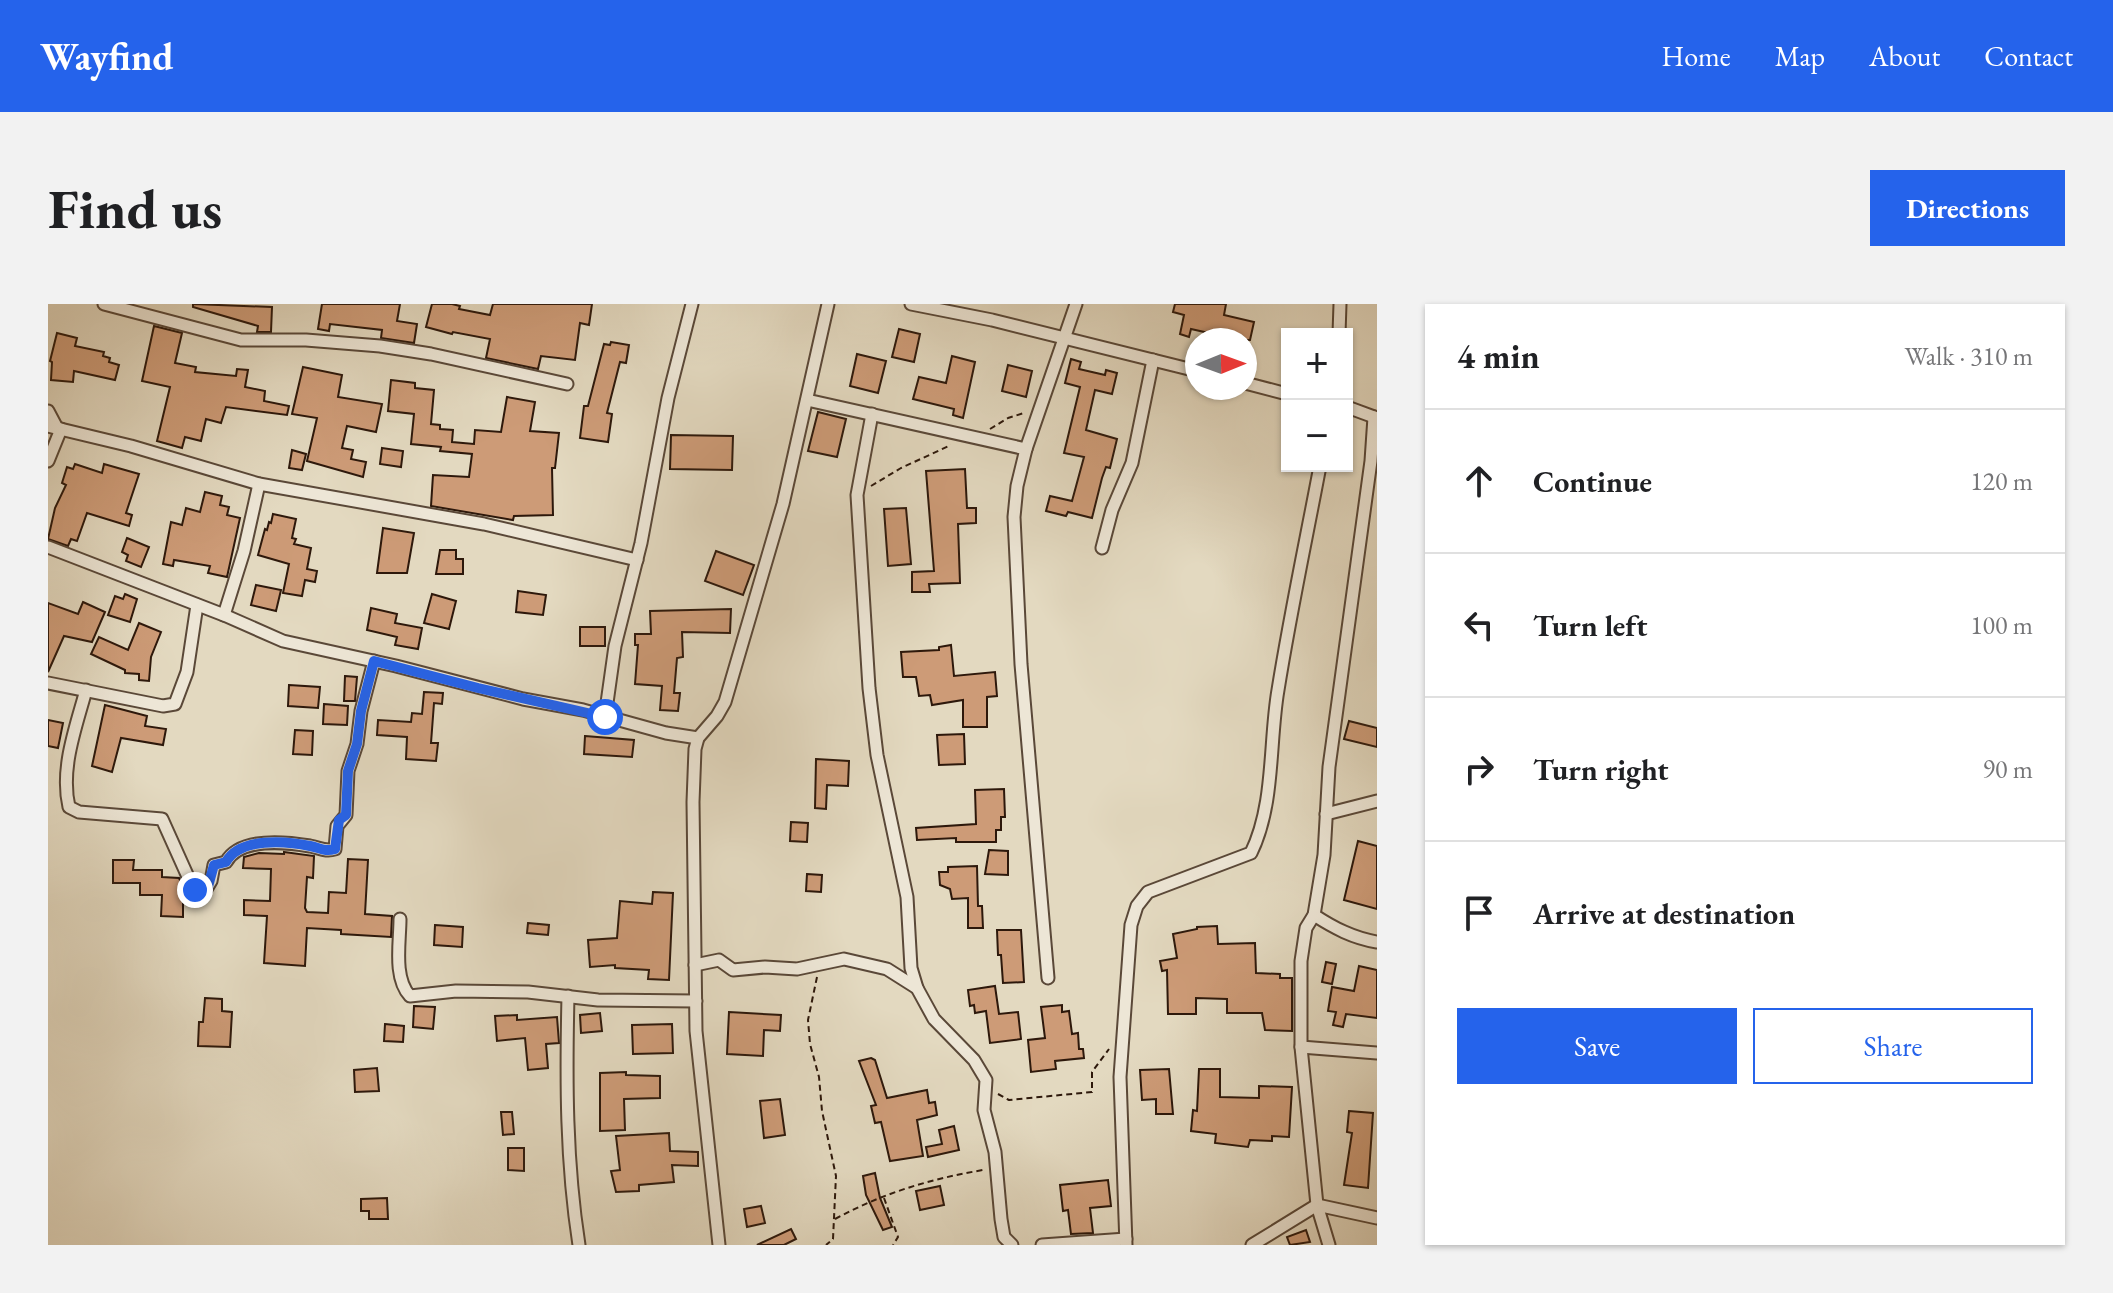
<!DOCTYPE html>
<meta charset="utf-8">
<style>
:root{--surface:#fff;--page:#f2f2f2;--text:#202124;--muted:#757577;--line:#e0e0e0;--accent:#2563eb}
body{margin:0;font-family:"EB Garamond",serif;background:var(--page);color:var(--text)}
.controls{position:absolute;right:24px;top:24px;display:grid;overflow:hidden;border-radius:0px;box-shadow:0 2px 6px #0004}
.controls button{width:72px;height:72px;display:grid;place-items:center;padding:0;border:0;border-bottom:2px solid var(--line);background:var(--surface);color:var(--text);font:40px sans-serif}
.compass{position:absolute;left:1137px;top:24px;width:72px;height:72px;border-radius:50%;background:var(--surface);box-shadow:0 2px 6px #0004;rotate:89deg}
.stop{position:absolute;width:24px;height:24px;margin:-18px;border:6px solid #2563eb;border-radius:50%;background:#fff}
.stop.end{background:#2563eb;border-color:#fff;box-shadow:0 2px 8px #0008}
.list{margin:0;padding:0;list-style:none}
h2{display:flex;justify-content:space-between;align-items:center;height:104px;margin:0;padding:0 32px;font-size:34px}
h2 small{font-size:26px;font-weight:400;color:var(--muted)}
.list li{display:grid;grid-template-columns:52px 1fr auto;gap:24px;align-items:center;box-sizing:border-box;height:144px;padding:0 32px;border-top:2px solid var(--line)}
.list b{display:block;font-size:30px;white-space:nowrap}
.list em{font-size:26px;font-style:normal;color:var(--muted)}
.actions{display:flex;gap:16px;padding:24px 32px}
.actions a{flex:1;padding:18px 0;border:2px solid var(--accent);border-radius:0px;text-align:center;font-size:28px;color:var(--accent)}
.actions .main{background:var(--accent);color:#fff}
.icon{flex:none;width:44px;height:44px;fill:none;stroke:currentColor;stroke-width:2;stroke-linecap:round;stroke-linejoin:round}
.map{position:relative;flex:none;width:1329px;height:941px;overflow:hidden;border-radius:0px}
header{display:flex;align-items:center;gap:48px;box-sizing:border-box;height:112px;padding:0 40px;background:var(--accent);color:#fff}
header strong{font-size:38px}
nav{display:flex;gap:44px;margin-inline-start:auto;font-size:28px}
.intro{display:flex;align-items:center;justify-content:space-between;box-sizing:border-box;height:192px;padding:0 48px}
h1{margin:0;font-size:56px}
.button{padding:20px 36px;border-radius:0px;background:var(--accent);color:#fff;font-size:28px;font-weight:700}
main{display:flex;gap:48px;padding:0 48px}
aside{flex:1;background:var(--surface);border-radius:0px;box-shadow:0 2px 6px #0004}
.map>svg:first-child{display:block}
.building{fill:#cd9b77;stroke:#2d180b;stroke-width:2}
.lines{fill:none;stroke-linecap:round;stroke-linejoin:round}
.minor-casing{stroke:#5a4838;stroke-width:15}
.path{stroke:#2d180b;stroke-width:2;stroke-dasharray:6 4;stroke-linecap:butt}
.minor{stroke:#ede6d6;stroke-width:11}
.route{stroke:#2563eb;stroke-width:10}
</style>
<header>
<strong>Wayfind</strong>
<nav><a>Home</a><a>Map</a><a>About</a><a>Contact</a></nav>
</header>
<div class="intro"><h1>Find us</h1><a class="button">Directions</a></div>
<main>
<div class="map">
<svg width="1329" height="941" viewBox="0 0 1329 941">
<rect width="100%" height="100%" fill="#e3d9c0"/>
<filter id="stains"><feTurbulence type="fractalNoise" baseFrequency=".0025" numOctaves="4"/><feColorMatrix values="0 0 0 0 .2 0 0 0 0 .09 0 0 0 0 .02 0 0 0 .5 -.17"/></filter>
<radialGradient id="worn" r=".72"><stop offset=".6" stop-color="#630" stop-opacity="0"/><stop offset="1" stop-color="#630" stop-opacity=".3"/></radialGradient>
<g class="building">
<path d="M145,0L224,3L223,28H209L210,22L145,3Z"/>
<path d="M274,0H352L349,17L369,20L366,39L333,34L334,26L282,20L281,27L270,25Z"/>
<path d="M384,0H404L412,2L411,5L442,11L445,0H544L541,21L532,19L527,56L493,52L490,65L438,54L442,35L405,28L404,30L378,23Z"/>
<path d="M1127,0H1178L1176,11L1206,18L1202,36H1173L1174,32L1143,25L1141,33L1132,30L1136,11L1125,8Z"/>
<path d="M106,22L134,29L127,59L148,63L147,68L188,72L189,65L200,66L197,83L217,87L216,97L241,102L239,111L178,103L173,119L158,115L153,137L137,133L134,144L109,137L122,83L94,77Z"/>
<path d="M851,25L872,30L866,58L844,53Z"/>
<path d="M9,29L29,34L27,42L56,48L55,52L62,54L61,58L71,61L67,76L26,67L25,78L3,76L4,58L2,57Z"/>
<path d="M563,38L581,41L578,59L572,58L559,109L564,110L560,138L532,134L536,102H540L556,40L562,41Z"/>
<path d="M809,50L838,57L830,89L802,82Z"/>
<path d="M904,52L927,58L915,114L905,111L906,105L865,95L871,73L898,79Z"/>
<path d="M1023,55L1033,58L1031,65L1057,71L1058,66L1069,69L1064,90L1047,86L1038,126L1069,135L1062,164L1058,163L1054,174L1044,214L1020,208L1018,212L998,207L1002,192L1024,197L1036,153L1016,149L1032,83L1017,79Z"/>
<path d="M960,61L984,67L978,93L954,87Z"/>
<path d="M255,63L294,71L290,93L334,100L328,128L299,122L294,144L305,146L303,155L318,158L315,173L259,157L269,114L244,110Z"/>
<path d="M343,76L367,79V84L386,86L383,120L392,121V125L405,126L404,138L426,140L427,126L453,128L459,93L487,98L482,127L511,129L507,164H504L505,211L466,212L465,216L383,202L385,171L421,173L424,150L392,147L393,143L363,140L366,110L340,107Z"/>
<path d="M770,108L798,115L789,153L760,147Z"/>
<path d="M623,131L685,132L684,166L622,165Z"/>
<path d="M334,144L355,147L353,163L332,160Z"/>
<path d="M244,146L258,150L254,166L241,164Z"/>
<path d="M27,160L54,169L56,160L91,170L78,209L84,211L81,222L39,209L29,237L23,235L20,242L0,235L7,204L18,181L14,179L19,163L25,165Z"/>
<path d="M917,165L919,204H928V219L910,220L912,279L881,280L882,288H864V268L886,267L878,167Z"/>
<path d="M157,188L174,192L172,201L181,203L179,211L192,214L179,273L160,269L162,262L126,256L125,262L115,260L123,218L134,221L138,204L152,208Z"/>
<path d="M858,204L863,260L840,262L836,205Z"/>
<path d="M225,210L248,215L244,234L248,235L246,240L263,244L259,265L269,267L267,278L257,276L254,292L235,289L241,260L210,251L217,225L219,226L221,218L223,219Z"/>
<path d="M335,224L366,229L359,269H329Z"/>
<path d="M79,234L101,243L93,263L78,257L80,251L74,248Z"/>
<path d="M392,246H408V255H415V270H388Z"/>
<path d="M668,247L706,261L695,291L657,277Z"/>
<path d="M208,281L233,286L228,307L203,301Z"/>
<path d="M470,287L498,291L495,311L468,308Z"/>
<path d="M77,290L89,295L82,318L60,311L67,292L75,295Z"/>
<path d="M384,290L408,297L401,325L376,319Z"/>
<path d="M35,298L57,308L44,338L16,332L0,368V299L30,310Z"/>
<path d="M323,304L349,310L347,319L374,324L370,345L347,341L349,333L319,326Z"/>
<path d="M683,305L682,329L634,328L635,353L629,354L626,389H632L630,407L612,406L614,382L587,380L590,341H587V330H603L602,307Z"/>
<path d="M91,319L113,328L103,353L101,377L91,376V370L77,369V366L43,350L51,333L80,346Z"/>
<rect x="532" y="323" width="25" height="19"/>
<path d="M903,341L906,372L947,368L949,392L939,393V423H915V396L884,401L882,391L871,392L868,373H855L853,348L891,346V343Z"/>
<path d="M297,372L309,373L307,397H296Z"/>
<path d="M241,381L272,383L270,404L240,402Z"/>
<path d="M376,388L395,389L394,400L386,399L383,439H390L388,457L358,455L359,433L329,431L330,416L363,418L364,409L374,410Z"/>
<path d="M276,400L300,402L299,421L275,420Z"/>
<path d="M57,401L99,412L97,422L118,425L115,441L73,434L64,468L44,462Z"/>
<path d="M0,416L15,419L10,444L0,442Z"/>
<path d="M1301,417L1329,424V443L1296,435Z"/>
<path d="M247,426L265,427L264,451L245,450Z"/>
<path d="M916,430L917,460L891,461L889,431Z"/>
<path d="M537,432L586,436L584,453L536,450Z"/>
<path d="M768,455L801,457L800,482L779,481L778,505L767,504Z"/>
<path d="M956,485L957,513H953V526H948V538H908V534L869,536L868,524L928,520L927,486Z"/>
<path d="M743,518L760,519L759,538L742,537Z"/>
<path d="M1310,537L1329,542V605L1296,596Z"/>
<path d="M941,546L960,547V571L937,570Z"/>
<path d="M236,548L266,552L265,574L259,573L257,604L259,608L280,609L281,588L298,589L300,555L320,556L317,610L344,612L343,633L293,630V626L259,624L257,662L216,659L219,612L196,611V596L222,597L223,565L195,564L196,553L211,549L236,550Z"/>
<path d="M65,556H86L85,566H114V573L131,574L138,589L135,590V613L113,612L114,591H92V579H65Z"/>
<path d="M929,562L930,602H934L935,624H920V594L904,595L902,585L892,581L891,568H900V563Z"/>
<path d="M759,570L774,571L773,588L758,587Z"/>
<path d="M605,588L625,589L621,676L600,675L601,666L567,664V661L542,663L540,636L569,634L572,597L604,600Z"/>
<path d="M480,619L501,621L500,631L479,629Z"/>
<path d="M387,621L415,623L414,643L386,641Z"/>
<path d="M1169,622L1170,640L1207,639L1208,669L1232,670V674H1244V727L1217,726L1214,709H1179V695L1148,694V710H1120L1119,666L1114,667L1112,657L1129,654L1125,630L1149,625V623Z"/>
<path d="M949,626H973L976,678L955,679L953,651H950Z"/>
<path d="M1278,658L1288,660L1284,680L1274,678Z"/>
<path d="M1311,662L1329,666V714L1298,710L1295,723L1285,721L1288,708L1280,707L1284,683L1306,687Z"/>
<path d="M947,682L951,710L970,708L973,735L942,739L938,707L927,709L926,701L922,702L920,686Z"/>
<path d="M157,694L174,695V707L184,708L182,743L150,742L151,718H155Z"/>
<path d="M1014,701V708L1021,707L1024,730L1030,729L1031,745H1035L1036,754L1007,757L1008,765L983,768L980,736L997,734L993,703Z"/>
<path d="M366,702L387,703L385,725L365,723Z"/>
<path d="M681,708L733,711L732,727L716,726L715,752L679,750Z"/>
<path d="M552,709L554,727L533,729L532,711Z"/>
<path d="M469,711V716L509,713L511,739L498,740L500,764L480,766L477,734L449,737L447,712Z"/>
<path d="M337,720L356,722L355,738L336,737Z"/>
<path d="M624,720L625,749L585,750L584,721Z"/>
<path d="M823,754L827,756L839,794L879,786L881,799L887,798L889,811L869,816L875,852L842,857L833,818L827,819L823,802L828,801L811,757Z"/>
<path d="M329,764L331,787L307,788L306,766Z"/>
<path d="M1121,765L1125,810H1108V795L1094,796L1092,766Z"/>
<path d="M1151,765H1172V793L1211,794V782L1244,783L1241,833L1224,832V837L1202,836L1200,843L1167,839L1168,830L1143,827L1145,806L1149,807Z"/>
<path d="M578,768V771L612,772V794L576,795L577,826L552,827V769Z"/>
<path d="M732,795L737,831L716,834L712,797Z"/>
<path d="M1301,807L1325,809L1320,884L1296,881L1304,829L1299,828Z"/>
<path d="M453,808H464L466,830L455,831Z"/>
<path d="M906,822L911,846L880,853L878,843L894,840L891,826Z"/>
<path d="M621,829L622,847L650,848V862L624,861L626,878L591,881V887L568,888L563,867L572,866L568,832Z"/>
<path d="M460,844H476V867L460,866Z"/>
<path d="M827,869L832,894L844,923L835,926L818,891L815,872Z"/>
<path d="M1060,876L1063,902L1042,904L1045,929L1023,930L1020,906L1015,907L1012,881Z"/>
<path d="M892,882L896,901L872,906L868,887Z"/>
<path d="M339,894L340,915H321V907H313V895Z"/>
<path d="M713,902L717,919L699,923L696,905Z"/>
<path d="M743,925L748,935L736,941H709Z"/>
<path d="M1258,926L1262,938L1242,941L1239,933Z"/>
</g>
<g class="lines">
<defs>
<g id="minor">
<path d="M56,0L193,36H258L332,42L383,50L519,80"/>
<path d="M863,0L944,16L1149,67"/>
<path d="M1291,30L1292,0"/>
<path d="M1197,79L1239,90"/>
<path d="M759,96L978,145"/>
<path d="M1299,103L1329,114"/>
<path d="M0,107L9,124"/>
<path d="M824,110L809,191L821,384L829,451L859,593L863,664L869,684"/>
<path d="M0,122L83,142L211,180L436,220L589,256"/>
<path d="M0,157L13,125"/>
<path d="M0,243L176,311L235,337L348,362L475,395L535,406L618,429L650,434"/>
<path d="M1054,244L1064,206L1084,159L1105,56"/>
<path d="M176,311L196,247L211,180"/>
<path d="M0,379L115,402L127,400L139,368L149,301"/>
<path d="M38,386C28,423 12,464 21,503L31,508L114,515L145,584L157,587L163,577L166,561L178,558C192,533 238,538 262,542C272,544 278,548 287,545L289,522L298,511L300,467L309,440L313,407L326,357"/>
<path d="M557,413L567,342L593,239L620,94L644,0"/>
<path d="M1278,510L1329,497"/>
<path d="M1266,611C1286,624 1305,634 1329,638"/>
<path d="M352,615C352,638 345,674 362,692L408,687L480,688L550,696L648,697"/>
<path d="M647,661L671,656L685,666L717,663L749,665L796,655L839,665L869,684L886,715L926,756L938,776L936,806L947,848L953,915L956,933L964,941"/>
<path d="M1000,674L973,360L966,213L969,182L978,145L1028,0"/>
<path d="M520,692C518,776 518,858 531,941"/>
<path d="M1253,743L1329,749"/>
<path d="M671,941L648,727L645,498L647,445L650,434L669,412L677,398L735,200L780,0"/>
<path d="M994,941L1078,935"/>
<path d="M1078,941L1072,773L1083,621L1089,602L1100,588L1203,549C1227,500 1221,438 1230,386C1242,311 1258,236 1272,162"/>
<path d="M1204,941L1269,901L1329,914"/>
<path d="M1281,941L1269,901L1253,743V657L1258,624L1266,611L1276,551L1281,463L1323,157L1326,113"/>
</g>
</defs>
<use href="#minor" class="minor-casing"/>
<g class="path">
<path d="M942,125L960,114L976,109"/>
<path d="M823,182L853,164L903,141"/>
<path d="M769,673L760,716L762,740L771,773L774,807L788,872L785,935L778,941"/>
<path d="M950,790L961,796L1044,788V768L1061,745"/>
<path d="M836,894L850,933L845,941"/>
<path d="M787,915C835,889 882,875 935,866"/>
</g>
<use href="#minor" class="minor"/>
</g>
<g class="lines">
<path class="route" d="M147,586H159L166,561L178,558C192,533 238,537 262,542C272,544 277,548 287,545L291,516L298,511L300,467L309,440L313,407L326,357L430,384L557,413"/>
</g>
<rect width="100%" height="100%" filter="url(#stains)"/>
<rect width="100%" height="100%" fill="url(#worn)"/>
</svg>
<div class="controls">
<button>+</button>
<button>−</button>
</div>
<svg class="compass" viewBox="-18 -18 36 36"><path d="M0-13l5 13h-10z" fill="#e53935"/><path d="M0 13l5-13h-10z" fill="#757577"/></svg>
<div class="stop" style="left:557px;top:413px"></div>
<div class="stop end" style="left:147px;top:586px"></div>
</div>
<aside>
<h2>4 min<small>Walk · 310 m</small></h2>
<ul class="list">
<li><svg class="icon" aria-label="ahead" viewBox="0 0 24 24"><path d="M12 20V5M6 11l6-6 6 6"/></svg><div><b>Continue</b></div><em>120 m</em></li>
<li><svg class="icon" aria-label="left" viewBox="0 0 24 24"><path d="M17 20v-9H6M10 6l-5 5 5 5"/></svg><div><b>Turn left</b></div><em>100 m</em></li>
<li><svg class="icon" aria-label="right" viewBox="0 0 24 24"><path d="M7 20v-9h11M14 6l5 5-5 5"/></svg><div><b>Turn right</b></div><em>90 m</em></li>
<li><svg class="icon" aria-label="arrive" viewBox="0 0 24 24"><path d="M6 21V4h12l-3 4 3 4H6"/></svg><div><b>Arrive at destination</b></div></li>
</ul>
<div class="actions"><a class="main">Save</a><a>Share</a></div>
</aside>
</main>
